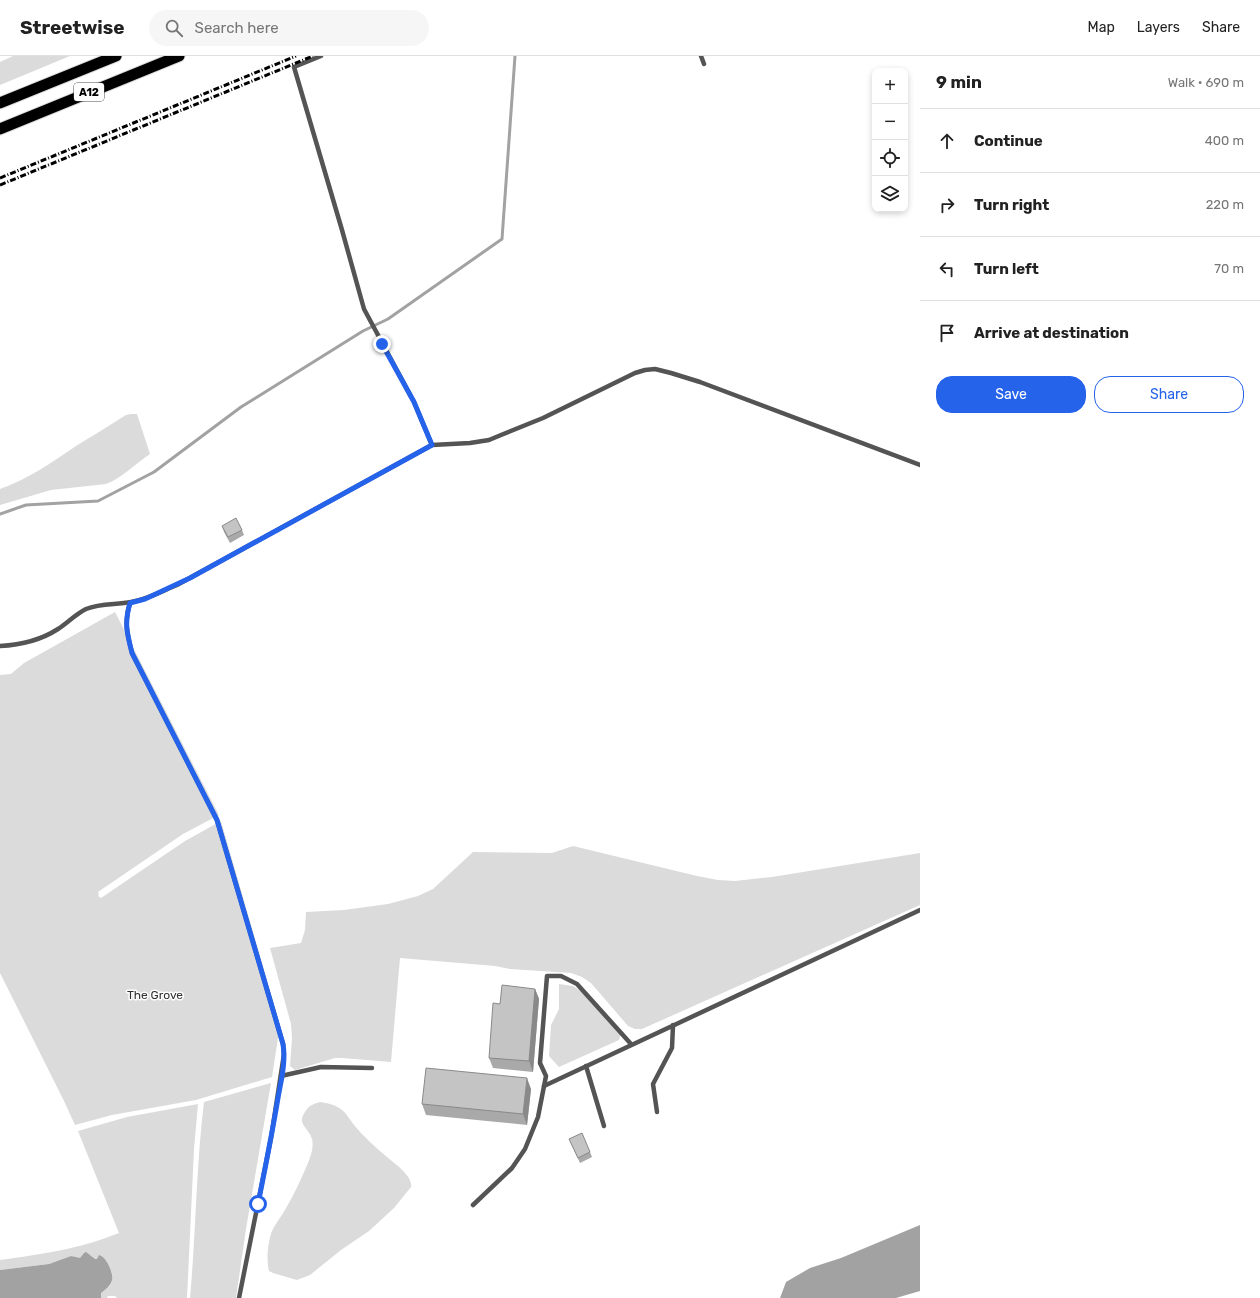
<!DOCTYPE html>
<meta charset="utf-8">
<style>
:root{--surface:#fff;--page:#f6f6f6;--text:#222;--muted:#767676;--line:#e0e0e0;--accent:#2563eb}
body{margin:0;font-family:Rubik,sans-serif;background:var(--page);color:var(--text)}
.controls{position:absolute;right:12px;top:12px;display:grid;overflow:hidden;border-radius:8px;box-shadow:0 2px 6px #0003}
.controls button{width:36px;height:36px;display:grid;place-items:center;padding:0;border:0;border-bottom:1px solid var(--line);background:var(--surface);color:var(--text);font:20px sans-serif}
.stop{position:absolute;width:12px;height:12px;margin:-9px;border:3px solid #2563eb;border-radius:50%;background:#fff}
.stop.end{background:#2563eb;border-color:#fff;box-shadow:0 1px 4px #0008}
.list{margin:0;padding:0;list-style:none}
h2{display:flex;justify-content:space-between;align-items:center;height:52px;margin:0;padding:0 16px;font-size:17px}
h2 small{font-size:13px;font-weight:400;color:var(--muted)}
.list li{display:grid;grid-template-columns:26px 1fr auto;gap:12px;align-items:center;box-sizing:border-box;height:64px;padding:0 16px;border-top:1px solid var(--line)}
.list b{display:block;font-size:15px;white-space:nowrap}
.list em{font-size:13px;font-style:normal;color:var(--muted)}
.actions{display:flex;gap:8px;padding:12px 16px}
.actions a{flex:1;padding:9px 0;border:1px solid var(--accent);border-radius:16px;text-align:center;font-size:14px;color:var(--accent)}
.actions .main{background:var(--accent);color:#fff}
.icon{flex:none;width:22px;height:22px;fill:none;stroke:currentColor;stroke-width:2;stroke-linecap:round;stroke-linejoin:round}
.map{position:relative;flex:none;width:920px;height:1242px;overflow:hidden}
header{display:flex;align-items:center;gap:24px;box-sizing:border-box;height:56px;padding:0 20px;background:var(--surface);border-bottom:1px solid var(--line)}
header strong{font-size:19px}
nav{display:flex;gap:22px;margin-inline-start:auto;font-size:14px}
.search{width:280px;height:36px;background:var(--page);display:flex;align-items:center;gap:10px;box-sizing:border-box;padding:0 14px;border-radius:22px;color:var(--muted);font-size:15px}
main{display:flex}
aside{flex:1;background:var(--surface)}
.map>svg:first-child{display:block}
.green{fill:#dbdbdb}
.water{fill:#a2a2a2}
.lines{fill:none;stroke-linecap:round;stroke-linejoin:round}
.stream{stroke:#a2a2a2;stroke-width:3}
.trunk-casing{stroke:#dbdbdb;stroke-width:13}
.service{stroke:#545454;stroke-width:4.5}
.trunk{stroke:#000;stroke-width:11}
.rail{stroke:#000;stroke-width:3;stroke-dasharray:6 2 1 2;stroke-linecap:butt}
.wall{fill:#a9a9a9}
.shaded-wall{fill:#898989}
.building{fill:#c4c4c4;stroke:#898989}
.route{stroke:#2563eb;stroke-width:5}
.labels{text-anchor:middle;dominant-baseline:central;stroke-width:3;stroke-linejoin:round;paint-order:stroke}
.shield{fill:#fff;stroke:#4c4c4c;stroke-width:1}
.shield-label{font-size:11px;font-weight:bold;fill:#000}
.park-label{font-size:12px;fill:#323232;stroke:#fff}
</style>
<header>
<strong>Streetwise</strong>
<div class="search"><svg class="icon" aria-label="search" viewBox="0 0 24 24"><circle cx="10" cy="10" r="6"/><path d="M15 15l6 6"/></svg>Search here</div>
<nav><a>Map</a><a>Layers</a><a>Share</a></nav>
</header>
<main>
<div class="map">
<svg width="920" height="1242" viewBox="0 0 920 1242">
<rect width="100%" height="100%" fill="#fff"/>
<g class="green">
<path d="M13,0H70L0,29V6Z"/>
<path d="M131,358H137L150,398C135,408 122,422 106,428L51,434L0,449V433C28,423 51,407 76,390C92,380 109,370 126,359Z"/>
<path d="M115,556L219,759L183,778L98,836L99,839L98,840L101,842L185,785L221,765L280,969L272,1021L196,1044L112,1059L75,1069L64,1045L0,917V619L11,618L24,607Z"/>
<path d="M573,790L697,820L718,824L735,825L772,821L920,797V849L642,973H635L628,970L591,927L582,921L571,917L510,913L495,910L400,902L391,1006L342,1002H335L295,1014L290,1010L292,982L291,968L270,892L301,887L305,874L306,856L344,854L388,848L418,840L433,833L473,796L552,797Z"/>
<path d="M559,928L573,930L581,935L620,977V981L619,984L559,1011L549,1000L551,969L559,953Z"/>
<path d="M271,1027L246,1173L236,1242H190C196,1177 196,1111 204,1046Z"/>
<path d="M320,1046C328,1047 336,1049 342,1054C347,1058 350,1064 354,1069C364,1081 375,1091 387,1101C395,1108 413,1120 411,1131L394,1152L369,1175L341,1194L310,1219L297,1224L273,1217L269,1215C266,1203 268,1186 272,1175C275,1168 281,1161 285,1154C294,1139 301,1123 308,1107C311,1099 314,1091 312,1083C309,1072 296,1068 305,1056C308,1050 313,1048 320,1046Z"/>
<path d="M198,1048L194,1093L187,1242H117L115,1240H108L107,1242H101V1237C111,1230 113,1228 112,1216L97,1203H95L84,1197L80,1203L71,1200L49,1208L0,1214V1204C43,1198 79,1193 119,1177L78,1075L127,1061Z"/>
</g>
<g class="water">
<path d="M920,1169V1235L896,1242H780L786,1226L810,1212L841,1202Z"/>
<path d="M86,1196L95,1203H97L99,1199C104,1201 105,1203 108,1208C115,1222 114,1228 101,1237V1242H0V1214L49,1208L71,1200L80,1202L84,1197Z"/>
</g>
<g class="lines">
<path class="stream" d="M0,458L26,449L98,445L154,416L241,351L363,275L388,263L502,183L515,0"/>
<defs>
<g id="trunk">
<path d="M0,47L116,0"/>
<path d="M0,73L179,0"/>
</g>
</defs>
<use href="#trunk" class="trunk-casing"/>
<g class="service">
<path d="M321,0L294,11L342,174L364,253L414,346L432,389"/>
<path d="M701,0L704,8"/>
<path d="M130,547C124,567 127,577 132,597L217,764L283,988L284,998L271,1082L239,1242"/>
<path d="M0,590C20,589 41,584 58,573C67,567 76,558 86,553C101,547 116,549 131,546C147,544 162,535 177,529L432,389L470,387L489,384L501,379L543,362L635,317L645,314L655,313L671,317L700,326L920,409"/>
<path d="M586,1010L604,1070"/>
<path d="M281,1020L321,1011L372,1012"/>
<path d="M544,1030L920,854"/>
<path d="M657,1056L653,1028L672,992L673,969"/>
<path d="M473,1149L512,1112L525,1093L538,1061L546,1020L540,1007L547,920H561L577,928L631,988"/>
</g>
<use href="#trunk" class="trunk"/>
<g class="rail">
<path d="M0,122L296,0"/>
<path d="M0,129L313,0"/>
</g>
</g>
<g class="wall">
<path d="M222,470L242,474L244,479L230,487L224,476Z"/>
<path d="M535,933L539,943L533,1016L493,1012L489,1002L500,948Z"/>
<path d="M531,1033L527,1069L426,1059L422,1048Z"/>
<path d="M569,1083L590,1096L592,1101L580,1107Z"/>
</g>
<g class="shaded-wall">
<path d="M535,933L539,943L533,1016L529,1005Z"/>
<path d="M527,1022L531,1033L527,1069L523,1058Z"/>
</g>
<g class="building">
<path d="M236,462L242,474L228,481L222,470Z"/>
<path d="M502,929L535,933L529,1005L489,1002L493,947L500,948Z"/>
<path d="M426,1012L527,1022L523,1058L422,1048Z"/>
<path d="M582,1077L590,1096L578,1102L569,1083Z"/>
</g>
<g class="lines">
<path class="route" d="M258,1148C265,1113 272,1078 278,1042C281,1025 286,1006 283,988L217,764L132,597C127,577 124,567 130,547L145,543L190,522L432,389L414,346L382,288"/>
</g>
<g class="labels">
<rect class="shield" x="74" y="27" width="30" height="18" rx="3"/>
<g class="shield-label">
<text x="89" y="36">A12</text>
</g>
<g class="park-label">
<text x="155" y="939">The Grove</text>
</g>
</g>
</svg>
<div class="controls">
<button>+</button>
<button>−</button>
<button><svg class="icon" aria-label="locate" viewBox="0 0 24 24"><circle cx="12" cy="12" r="6"/><path d="M12 2v4M12 18v4M2 12h4M18 12h4"/></svg></button>
<button><svg class="icon" aria-label="layers" viewBox="0 0 24 24"><path d="M12 4l9 5-9 5-9-5zM3 14l9 5 9-5"/></svg></button>
</div>
<div class="stop" style="left:258px;top:1148px"></div>
<div class="stop end" style="left:382px;top:288px"></div>
</div>
<aside>
<h2>9 min<small>Walk · 690 m</small></h2>
<ul class="list">
<li><svg class="icon" aria-label="ahead" viewBox="0 0 24 24"><path d="M12 20V5M6 11l6-6 6 6"/></svg><div><b>Continue</b></div><em>400 m</em></li>
<li><svg class="icon" aria-label="right" viewBox="0 0 24 24"><path d="M7 20v-9h11M14 6l5 5-5 5"/></svg><div><b>Turn right</b></div><em>220 m</em></li>
<li><svg class="icon" aria-label="left" viewBox="0 0 24 24"><path d="M17 20v-9H6M10 6l-5 5 5 5"/></svg><div><b>Turn left</b></div><em>70 m</em></li>
<li><svg class="icon" aria-label="arrive" viewBox="0 0 24 24"><path d="M6 21V4h12l-3 4 3 4H6"/></svg><div><b>Arrive at destination</b></div></li>
</ul>
<div class="actions"><a class="main">Save</a><a>Share</a></div>
</aside>
</main>
